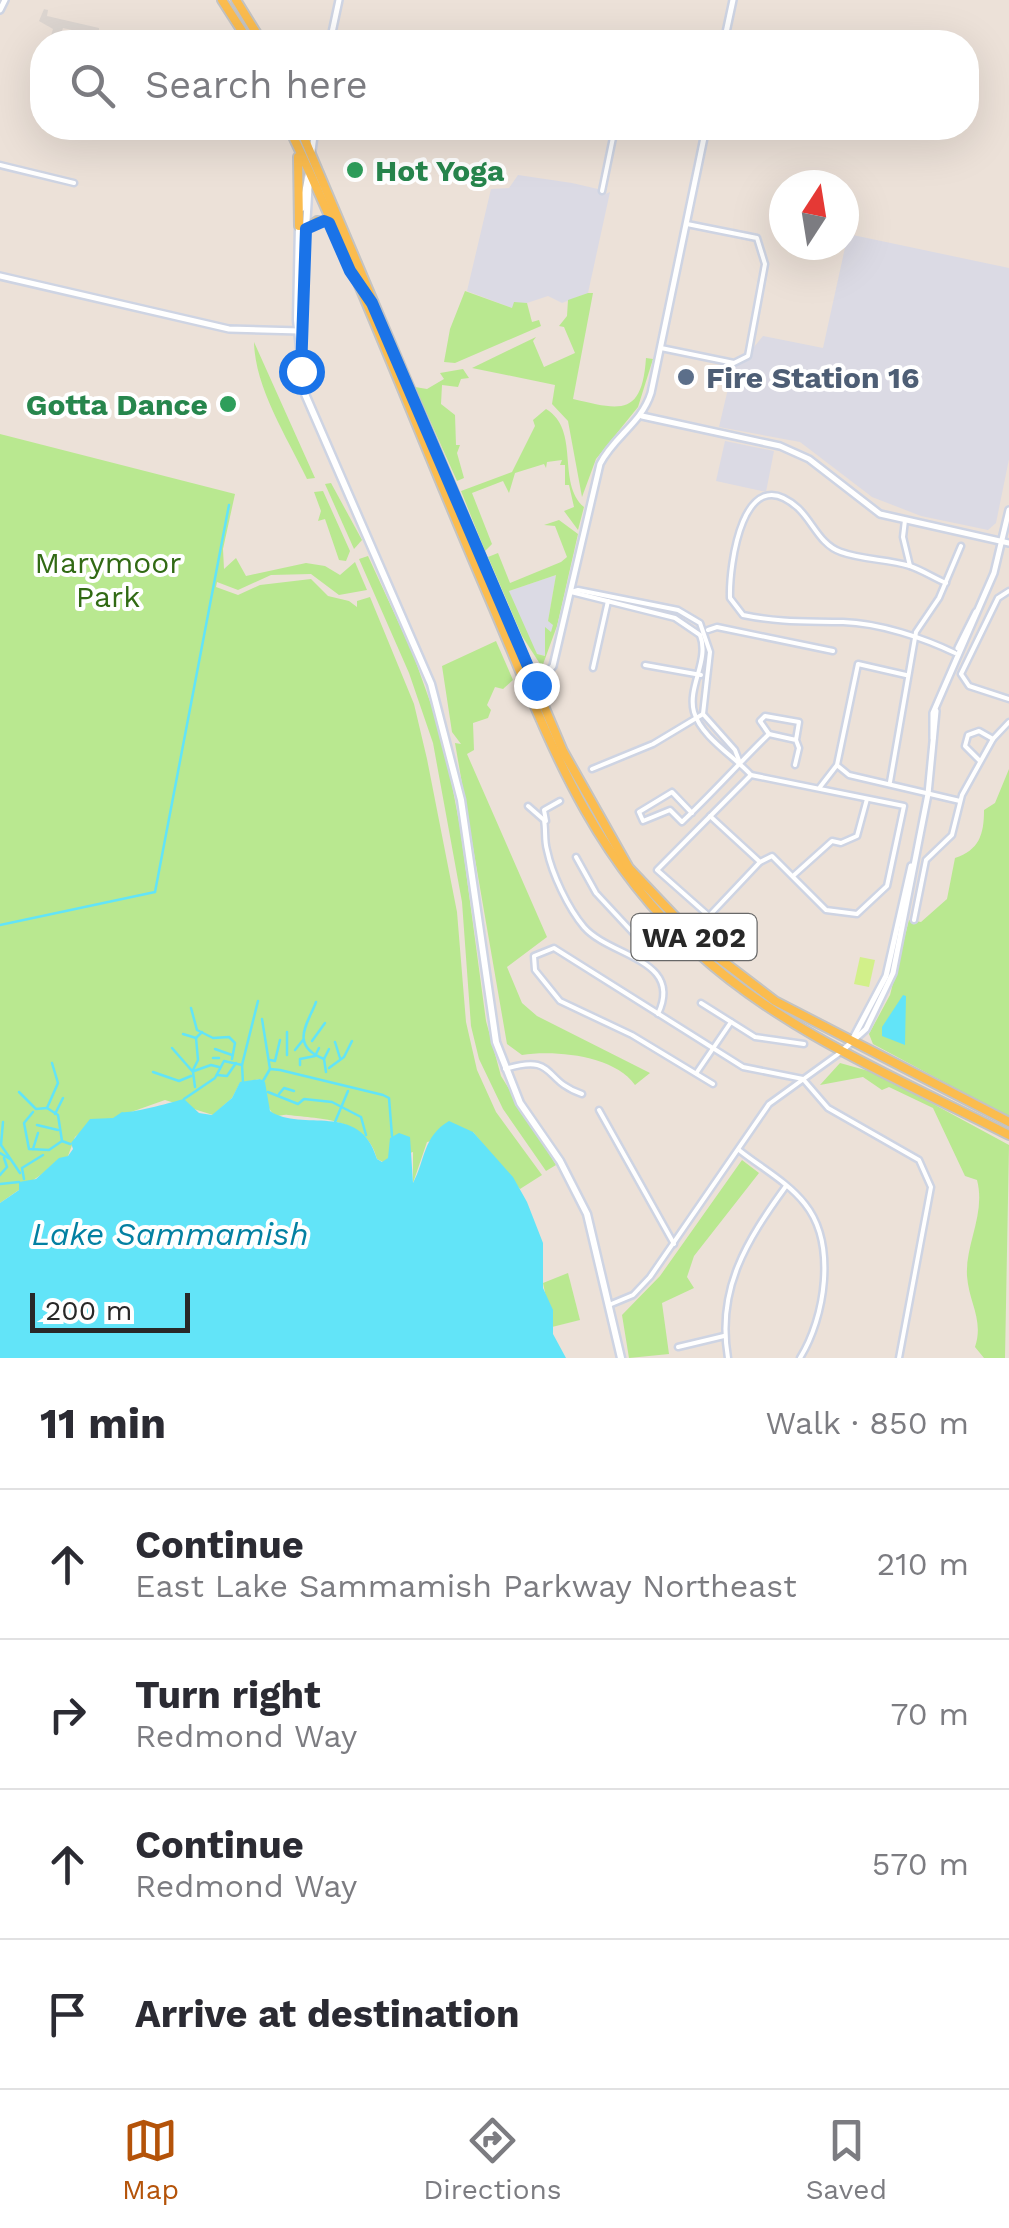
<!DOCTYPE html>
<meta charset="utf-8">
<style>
:root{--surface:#fff;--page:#f7f7f7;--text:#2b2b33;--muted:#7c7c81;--line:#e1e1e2;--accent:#b45309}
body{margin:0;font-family:"Work Sans",sans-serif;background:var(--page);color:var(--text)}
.compass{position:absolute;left:769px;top:170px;width:90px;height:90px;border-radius:50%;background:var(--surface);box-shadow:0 10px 40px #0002;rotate:12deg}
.scale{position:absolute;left:30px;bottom:25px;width:160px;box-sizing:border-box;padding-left:10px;border:5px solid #282828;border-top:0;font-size:28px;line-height:35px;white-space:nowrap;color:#282828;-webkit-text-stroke:8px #fff;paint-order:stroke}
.stop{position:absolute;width:30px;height:30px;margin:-22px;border:8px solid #1a73e8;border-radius:50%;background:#fff}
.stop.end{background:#1a73e8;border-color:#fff;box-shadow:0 2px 10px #0008}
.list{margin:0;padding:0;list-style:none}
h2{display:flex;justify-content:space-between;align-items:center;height:130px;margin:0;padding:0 40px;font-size:42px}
h2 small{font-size:32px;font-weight:400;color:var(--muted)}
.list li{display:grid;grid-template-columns:65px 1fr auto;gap:30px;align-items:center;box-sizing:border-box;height:150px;padding:0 40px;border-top:2px solid var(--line)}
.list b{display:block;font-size:38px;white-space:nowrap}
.list p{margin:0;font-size:32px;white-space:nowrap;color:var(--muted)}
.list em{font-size:32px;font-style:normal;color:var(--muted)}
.icon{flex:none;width:55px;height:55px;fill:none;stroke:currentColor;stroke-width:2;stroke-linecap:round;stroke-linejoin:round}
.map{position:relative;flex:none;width:1009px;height:1358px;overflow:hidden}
.search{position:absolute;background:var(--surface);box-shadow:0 10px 40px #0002;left:30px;right:30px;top:30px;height:110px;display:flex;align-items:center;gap:25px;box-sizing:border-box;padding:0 35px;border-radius:40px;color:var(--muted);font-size:38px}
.sheet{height:730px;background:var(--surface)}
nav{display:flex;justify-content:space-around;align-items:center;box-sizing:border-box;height:140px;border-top:2px solid var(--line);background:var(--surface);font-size:28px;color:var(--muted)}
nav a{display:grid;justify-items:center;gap:5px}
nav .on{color:var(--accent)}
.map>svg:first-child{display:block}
.industrial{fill:#dbdae4}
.green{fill:#b9e890;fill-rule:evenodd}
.pitch{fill:#d2f08a}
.plaza{fill:#dcd5d0}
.water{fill:#62e4f8}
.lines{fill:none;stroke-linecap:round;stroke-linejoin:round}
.stream{stroke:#62e4f8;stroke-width:2.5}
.minor-casing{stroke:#ced4e3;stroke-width:9}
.tertiary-casing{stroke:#ced4e3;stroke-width:10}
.secondary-casing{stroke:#ced4e3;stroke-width:11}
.primary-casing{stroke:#c3c3c3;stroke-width:12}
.minor{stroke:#fff;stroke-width:4}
.tertiary{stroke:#fff;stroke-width:5}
.secondary{stroke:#fff;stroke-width:6}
.primary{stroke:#fbbc4e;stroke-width:8}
.route{stroke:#1a73e8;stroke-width:12}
.leisure-dot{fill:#2e9e5b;stroke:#fff;stroke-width:4}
.service-dot{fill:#5c6f8a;stroke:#fff;stroke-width:4}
.labels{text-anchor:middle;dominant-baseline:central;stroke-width:8;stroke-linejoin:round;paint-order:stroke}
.shield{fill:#fff;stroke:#686868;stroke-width:2.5}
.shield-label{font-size:28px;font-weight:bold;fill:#282828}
.leisure-label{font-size:30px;font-weight:bold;fill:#27864d;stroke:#fff;text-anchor:start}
.service-label{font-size:30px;font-weight:bold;fill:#4e5e75;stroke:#fff;text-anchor:start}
.park-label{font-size:30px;fill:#316a14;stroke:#fff}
.water-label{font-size:32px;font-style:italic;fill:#0380a2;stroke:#fff}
</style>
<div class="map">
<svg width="1009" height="1358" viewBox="0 0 1009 1358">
<rect width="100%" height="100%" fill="#ece1d8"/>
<g class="industrial">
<path d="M518,175L572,183L598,189L603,195L610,192L588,293L562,303L548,296L512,308L467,291L491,189L509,188Z"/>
<path d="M848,234L1009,268V459L996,523L988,530L921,516L872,497L800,442L719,427L734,363H741L763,336L823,348Z"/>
<path d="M725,441L774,451L766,492L716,481Z"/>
<path d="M556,575L548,621L554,624L551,633L545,629L546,656L537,654L526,637L509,591Z"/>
</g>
<g class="green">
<path d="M465,291L512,308L514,302L527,303L532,322L539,320L541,326L455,363L444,362L450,329Z"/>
<path d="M588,293H593L573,399C620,410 642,417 646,358L653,359L638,407L596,459L582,497L568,421L552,404L555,385L472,368L536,337L533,341L544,367L575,353L564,327L559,326L567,316L568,300Z"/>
<path d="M254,342L315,478L307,479C287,437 255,388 254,342Z"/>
<path d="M463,369L469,378L461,379L458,387L442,385L441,404L455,415L456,445H460L457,453L464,478L457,481L415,387L427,389L444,379L440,373Z"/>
<path d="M546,409C581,430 556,483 584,507L578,530L564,511L574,507L569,485H565V465H560L562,460L547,462L546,468L544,464L515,473L509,493L503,481L472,493L492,544L485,551L461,491L512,472L535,426L533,420Z"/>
<path d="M0,434L235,494L223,549L224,569L236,558L246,576L306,563L325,566L340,575L355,562L367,590L339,595L311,574L271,575L238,590L217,582L216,587L238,595L260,585L311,579L328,596L349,601L357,607V601L370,597L414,704L427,759L457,912L466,1022L477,1070L496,1112L542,1175L520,1189L473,1132L427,1142L413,1183V1152L383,1162L377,1159C367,1118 321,1119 288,1115C281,1114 280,1118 274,1114C265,1108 266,1089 260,1079L240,1083L232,1098L213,1115L165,1100L86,1128L75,1137L68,1156L0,1203Z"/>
<path d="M331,483L362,540L354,549L325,484Z"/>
<path d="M323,491L350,551L346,561L339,560L325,519L318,521L321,511L314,492Z"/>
<path d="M559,520L578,534L557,626L542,667L522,636L488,557L498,553L510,583L561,562L567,557L555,526L544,525ZM556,575L548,621L553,625L551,632L545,627V656L537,654L509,591Z"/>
<path d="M368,556L413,654L443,738L460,827L486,1021L501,1076L556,1165L546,1171L503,1109L479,1059L471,1026L462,902L433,743L409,673L359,559Z"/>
<path d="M496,641L513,680L503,689L495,687L487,705L491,710L488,718L473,723L474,750L467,754L547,937L507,967L522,1003L537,1016L650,1073L635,1085C614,1055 554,1050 522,1055L507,1044L455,743L461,744L452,732L442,666Z"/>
<path d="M1009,769V1117L873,1044L869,1034L890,995L909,920L921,922L947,899L955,858C979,850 984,835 984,810L995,803Z"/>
<path d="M840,1063L876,1073L1009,1145L1005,1358H984L975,1347C984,1320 969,1303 967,1276C965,1244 986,1214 977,1180L965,1176L933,1108L889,1087L882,1090L863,1077L820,1085Z"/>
<path d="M742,1160L759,1173L694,1256L687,1277L694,1288L662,1303L669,1354L629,1358L622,1315L660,1276Z"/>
<path d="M568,1273L580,1320L552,1327L543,1283Z"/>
</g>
<path class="pitch" d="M860,957L875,960L869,987L854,984Z"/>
<path class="plaza" d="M44,9L48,10L47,16L99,28V36L63,28L59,42H49L53,29L39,21Z"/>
<g class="water">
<path d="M903,995L906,996L905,1045L882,1036V1027Z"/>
<path d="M260,1079L265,1082L270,1111C302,1133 360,1100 377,1159L382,1162L388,1158L390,1138L399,1133L410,1137L413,1183C425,1161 423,1136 449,1121L473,1132L513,1177L527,1202L543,1243V1288L553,1310V1334L566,1358H0V1203L19,1190V1182L36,1179L59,1158L68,1156L73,1149L71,1143L90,1119L113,1118L122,1112C130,1114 173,1102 184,1099L199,1113L212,1115L232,1098L240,1082Z"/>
</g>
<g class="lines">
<g class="stream">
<path d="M0,925L155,892L229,505"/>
<path d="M316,1002C309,1022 288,1045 324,1059L326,1072"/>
<path d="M191,1008L197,1030L213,1038L229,1037L235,1043L232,1059"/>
<path d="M262,1019L270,1069"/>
<path d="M287,1032V1055"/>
<path d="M183,1034L196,1038L202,1032"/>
<path d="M312,1041L325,1023"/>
<path d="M335,1042L340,1058"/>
<path d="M172,1048L193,1072L195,1087"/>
<path d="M215,1049L232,1055"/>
<path d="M295,1050L303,1040"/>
<path d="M213,1058H219"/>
<path d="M324,1059L329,1049"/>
<path d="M270,1060L275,1061L280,1040"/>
<path d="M52,1063L58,1083L47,1108L58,1115L62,1141L70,1144"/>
<path d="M242,1065L258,1001"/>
<path d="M300,1065V1059L315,1056L319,1048"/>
<path d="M329,1068L344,1057L352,1041"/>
<path d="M193,1070L198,1060L196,1038"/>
<path d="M194,1071L211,1065L219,1067"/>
<path d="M153,1072L179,1081L191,1076"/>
<path d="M217,1075L227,1076L236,1063"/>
<path d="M263,1081L270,1069L280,1070L383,1095L389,1098L392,1136"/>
<path d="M19,1092L36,1109L47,1108"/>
<path d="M268,1092L298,1104L304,1099L332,1102L361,1117L366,1135"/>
<path d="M279,1094L284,1088L294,1091"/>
<path d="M184,1099L215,1078L224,1061L242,1065L243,1083"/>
<path d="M33,1112L24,1123L29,1149L49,1150L62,1141"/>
<path d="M55,1114L63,1098"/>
<path d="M3,1122L1,1145L20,1173"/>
<path d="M335,1122L348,1091"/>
<path d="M37,1125L58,1130"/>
<path d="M33,1149L38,1133"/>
<path d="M0,1153L10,1159"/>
<path d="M0,1175L7,1167L4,1158"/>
<path d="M24,1179L22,1168L43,1155"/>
<path d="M0,1184L19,1182"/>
</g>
<defs>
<g id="minor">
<path d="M0,165L74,183"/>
<path d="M602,191L615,128"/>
<path d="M661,348L734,363L748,356L765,264L757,238L687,224"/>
<path d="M905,520L903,537L910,566"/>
<path d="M946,583C934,578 922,570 910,566C888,559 863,560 841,552C820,545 813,522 798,508C743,458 729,565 730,598L743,615C783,623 805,621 843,622C879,623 924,638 955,653"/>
<path d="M1009,591L998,598L961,674L969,686L1009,699"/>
<path d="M571,592L578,590L678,610L700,623L710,652L703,714L735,750L740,763"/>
<path d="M571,592L675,618L700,635"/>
<path d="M708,630L717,627L833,651"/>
<path d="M700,635C710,660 687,687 694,712C701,737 735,757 751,775"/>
<path d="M645,665L701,675"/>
<path d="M593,668L608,601"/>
<path d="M979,760L965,746L968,735L979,731L993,739"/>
<path d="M795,765L799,748L796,740L769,734L760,721L765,716L799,722L796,740"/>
<path d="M838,766L849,775L960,801"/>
<path d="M592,769L653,744L703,714"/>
<path d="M751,775L904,806L887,886L857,914L826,910L772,856L760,862L709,916L657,870Z"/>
<path d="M890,782L916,632L939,598L961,546"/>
<path d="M820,787L837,765L858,664L906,675"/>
<path d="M528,806L544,820C546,830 544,840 547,850C552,874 568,908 584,927C610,957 684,959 658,1014"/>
<path d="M692,813L672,792L639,812L643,821L670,810L682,822C713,793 739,763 769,734"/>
<path d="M710,816L760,862"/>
<path d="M546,821L544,810L560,801"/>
<path d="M576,857L596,893L636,936L638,957"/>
<path d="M793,876L832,841L841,843L857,836L867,799"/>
<path d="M914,920L926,860L952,835L962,795L993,739L1009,722"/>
<path d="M701,1003L755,1037L804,1044"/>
<path d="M505,1069C557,1053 542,1081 582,1094"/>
<path d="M697,1072L731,1022"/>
<path d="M713,1084L632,1035L560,1001L535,970L534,956L554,948L743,1067L803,1079L828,1108L919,1160L931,1187L899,1358"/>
<path d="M599,1110L674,1244"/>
<path d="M739,1150C760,1167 788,1182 805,1204C837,1244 825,1318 800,1358"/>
<path d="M609,1305L633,1295L650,1277L769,1104L841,1052"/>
<path d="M678,1347L724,1336"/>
<path d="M728,1358C716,1289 747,1240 786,1186"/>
</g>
<g id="tertiary">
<path d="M0,10L5,0"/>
<path d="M330,42L339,0"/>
<path d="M724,42L733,0"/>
<path d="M312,151L315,128"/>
<path d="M0,276L229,329L300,331"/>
<path d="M642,416L780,446L809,459L880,514L1009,543"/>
<path d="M958,648L976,612"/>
<path d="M535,685L553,666L600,464C614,436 641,424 651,393L706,128"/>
<path d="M933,738V713L994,573L1009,510"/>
<path d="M851,1042L886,976L911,866"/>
<path d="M844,1049L866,1029L893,973L928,794L936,711"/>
</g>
<g id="secondary">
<path d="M302,208L309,173"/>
<path d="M299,226L297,320L305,394L431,684L461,800L496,1042L520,1103L560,1161L587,1214L621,1358"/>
<path d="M300,330L309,178"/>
</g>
<g id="primary">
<path d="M222,0L249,42"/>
<path d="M236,0L262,42"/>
<path d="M289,128C361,280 421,440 488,595C546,730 584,849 696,951C784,1032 903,1081 1009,1135"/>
<path d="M300,128L563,751L629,868L703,946L775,1001L1009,1122"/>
<path d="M298,157L299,226"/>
<path d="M306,229L317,221L328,222"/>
</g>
</defs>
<use href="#minor" class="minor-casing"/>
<use href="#tertiary" class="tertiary-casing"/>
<use href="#secondary" class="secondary-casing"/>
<use href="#primary" class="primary-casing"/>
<use href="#minor" class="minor"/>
<use href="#tertiary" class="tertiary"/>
<use href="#secondary" class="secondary"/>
<use href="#primary" class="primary"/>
</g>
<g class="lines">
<path class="route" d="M301,371L306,229L324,221L329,223L350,271L372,303L536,685"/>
</g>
<g class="leisure-dot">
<circle cx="355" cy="170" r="10"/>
<circle cx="228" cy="404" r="10"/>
</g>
<circle class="service-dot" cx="686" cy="377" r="10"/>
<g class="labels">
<rect class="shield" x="631.5" y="914" width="125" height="46" rx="8"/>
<g class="shield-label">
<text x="694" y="937">WA 202</text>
</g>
<g class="leisure-label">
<text x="375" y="170">Hot Yoga</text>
<text x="208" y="404" text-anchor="end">Gotta Dance</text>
</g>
<g class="service-label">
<text x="706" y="377">Fire Station 16</text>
</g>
<g class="park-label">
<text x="108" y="562">Marymoor<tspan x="108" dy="34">Park</tspan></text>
</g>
<g class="water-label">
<text x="170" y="1234">Lake Sammamish</text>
</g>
</g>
</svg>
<svg class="compass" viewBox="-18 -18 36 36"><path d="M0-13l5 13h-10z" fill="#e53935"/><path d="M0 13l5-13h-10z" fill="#7c7c81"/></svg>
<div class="scale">200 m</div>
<div class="stop" style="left:301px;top:371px"></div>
<div class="stop end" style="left:536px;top:685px"></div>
<div class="search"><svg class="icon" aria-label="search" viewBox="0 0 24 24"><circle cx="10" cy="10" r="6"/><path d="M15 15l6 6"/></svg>Search here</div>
</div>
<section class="sheet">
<h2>11 min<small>Walk · 850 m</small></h2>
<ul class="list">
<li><svg class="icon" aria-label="ahead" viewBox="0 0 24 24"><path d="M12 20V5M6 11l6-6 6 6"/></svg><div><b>Continue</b><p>East Lake Sammamish Parkway Northeast</p></div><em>210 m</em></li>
<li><svg class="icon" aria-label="right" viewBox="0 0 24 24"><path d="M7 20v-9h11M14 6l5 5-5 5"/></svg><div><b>Turn right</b><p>Redmond Way</p></div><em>70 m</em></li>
<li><svg class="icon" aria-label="ahead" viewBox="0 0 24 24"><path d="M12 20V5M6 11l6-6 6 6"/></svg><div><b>Continue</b><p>Redmond Way</p></div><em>570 m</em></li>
<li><svg class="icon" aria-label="arrive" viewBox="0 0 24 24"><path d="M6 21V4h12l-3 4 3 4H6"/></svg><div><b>Arrive at destination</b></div></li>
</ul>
</section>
<nav>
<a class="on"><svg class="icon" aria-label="map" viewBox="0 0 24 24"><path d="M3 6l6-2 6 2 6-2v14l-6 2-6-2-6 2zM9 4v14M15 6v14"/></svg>Map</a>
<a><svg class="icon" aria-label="directions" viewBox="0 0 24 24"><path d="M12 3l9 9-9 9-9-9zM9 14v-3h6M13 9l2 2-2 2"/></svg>Directions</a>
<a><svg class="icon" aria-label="saved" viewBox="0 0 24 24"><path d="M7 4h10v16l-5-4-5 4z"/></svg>Saved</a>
</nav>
